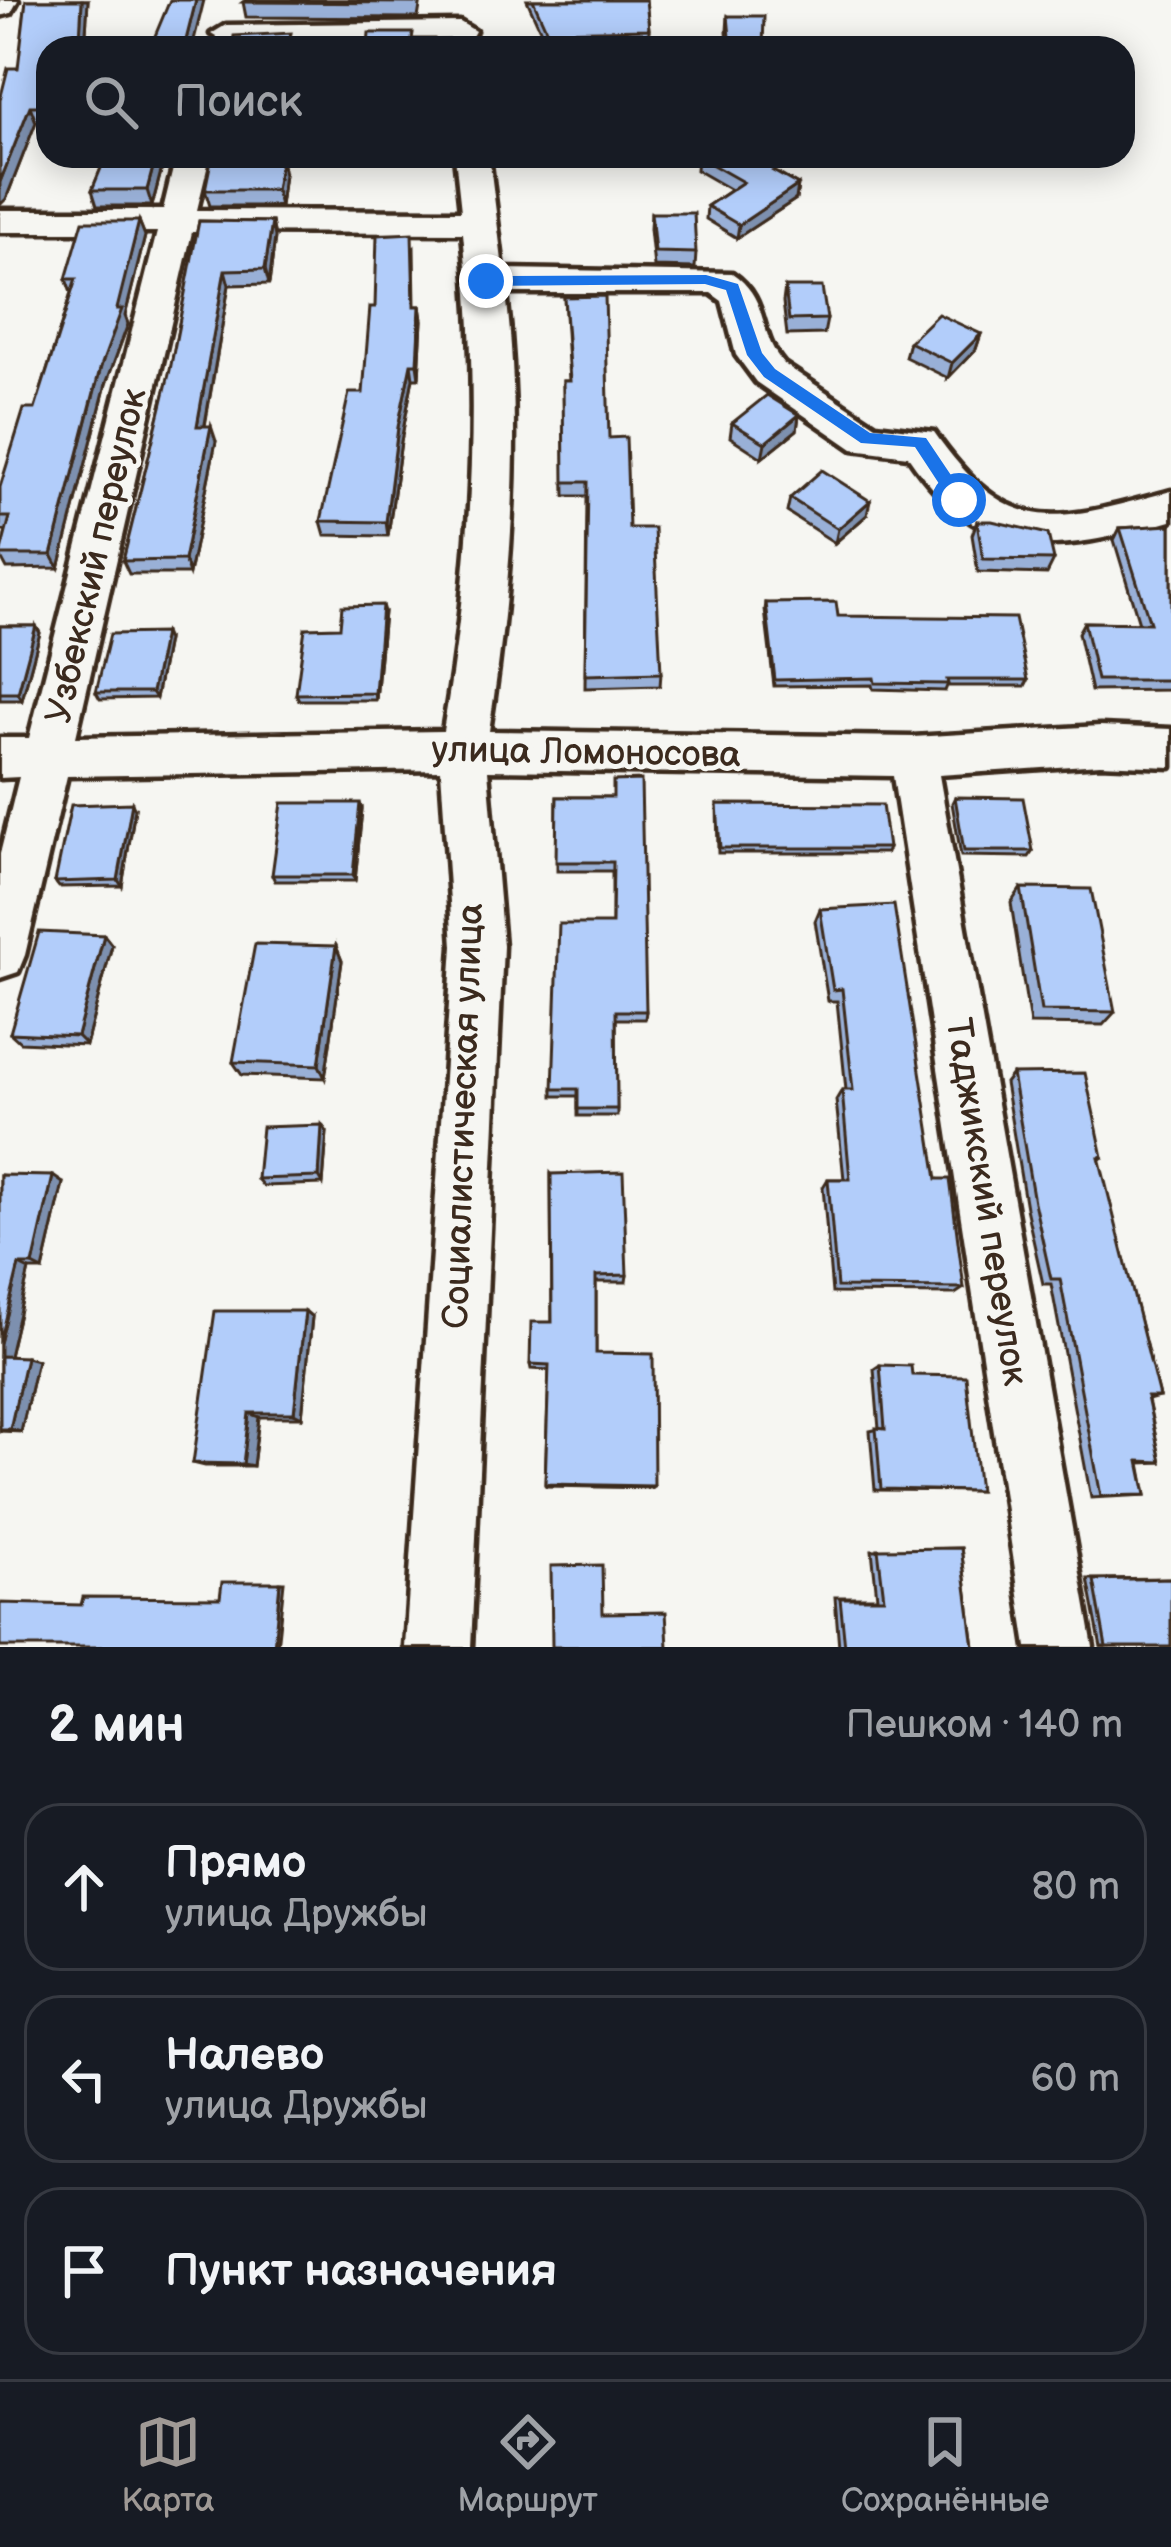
<!DOCTYPE html>
<html lang="ru">
<meta charset="utf-8">
<style>
:root{--surface:#171b24;--page:#20242c;--text:#f1f3f6;--muted:#9ea1a6;--line:#363941;--accent:#9f9995}
body{margin:0;font-family:"Balsamiq Sans",sans-serif;background:var(--page);color:var(--text)}
.stop{position:absolute;width:36px;height:36px;margin:-27px;border:9px solid #1a73e8;border-radius:50%;background:#fff}
.stop.end{background:#1a73e8;border-color:#fff;box-shadow:0 3px 12px #0008}
.list{margin:0;padding:0;list-style:none}
h2{display:flex;justify-content:space-between;align-items:center;height:156px;margin:0;padding:0 48px;font-size:51px}
h2 small{font-size:39px;font-weight:400;color:var(--muted)}
.list li{display:grid;grid-template-columns:78px 1fr auto;gap:36px;align-items:center;box-sizing:border-box;height:168px;margin:0 24px 24px;padding:0 24px;border:3px solid var(--line);border-radius:36px}
.list b{display:block;font-size:45px;white-space:nowrap}
.list p{margin:0;font-size:39px;white-space:nowrap;color:var(--muted)}
.list em{font-size:39px;font-style:normal;color:var(--muted)}
.icon{flex:none;width:66px;height:66px;fill:none;stroke:currentColor;stroke-width:2;stroke-linecap:round;stroke-linejoin:round}
.map{position:relative;flex:none;width:1171px;height:1647px;overflow:hidden}
.search{position:absolute;background:var(--surface);box-shadow:0 6px 30px #0003;left:36px;right:36px;top:36px;height:132px;display:flex;align-items:center;gap:30px;box-sizing:border-box;padding:0 42px;border-radius:36px;color:var(--muted);font-size:45px}
.sheet{height:732px;background:var(--surface)}
nav{display:flex;justify-content:space-around;align-items:center;box-sizing:border-box;height:168px;border-top:3px solid var(--line);background:var(--surface);font-size:33px;color:var(--muted)}
nav a{display:grid;justify-items:center;gap:6px}
nav .on{color:var(--accent)}
.map>svg:first-child{display:block}
.lines{fill:none;stroke-linecap:round;stroke-linejoin:round}
.minor-casing{stroke:#3b2a1e;stroke-width:9}
.minor{fill:#f6f6f2;fill-rule:evenodd}
.wall{fill:#99b0d7;stroke:#3b2a1e;stroke-width:3}
.shaded-wall{fill:#7d90af;stroke:#3b2a1e;stroke-width:3}
.building{fill:#b2cdfa;stroke:#3b2a1e;stroke-width:3}
.route{fill:#1a73e8}
.labels{text-anchor:middle;dominant-baseline:central;stroke-width:10;stroke-linejoin:round;paint-order:stroke}
.street-label{font-size:36px;fill:#3b2a1e;stroke:#f6f6f2}
</style>
<div class="map">
<svg width="1171" height="1647" viewBox="0 0 1171 1647">
<rect width="100%" height="100%" fill="#f6f6f2"/>
<filter id="ink" filterUnits="userSpaceOnUse"><feTurbulence type="fractalNoise" baseFrequency=".00833" numOctaves="2"/><feDisplacementMap in="SourceGraphic" scale="24" xChannelSelector="R" yChannelSelector="G"/><feConvolveMatrix kernelMatrix="1 2 1 2 8 2 1 2 1" color-interpolation-filters="sRGB"/></filter>
<g filter="url(#ink)">
<g class="lines">
<defs>
<g id="minor">
<path d="M0,0H18L11,13L0,16Z"/>
<path d="M460,22L475,31L471,38L226,43L211,34L226,25Z"/>
<path d="M176,156H210L197,210L461,211L455,156H489L503,269L732,273C771,300 756,332 784,364L876,425L934,432C1010,540 1055,522 1171,491V521C1054,554 983,566 908,456L853,449L756,382L736,355L722,301L711,293H506C523,436 511,588 489,731L913,737L1100,726L1171,729V767L1100,764L939,775L1093,1647H1027L893,776L488,770L503,946L471,1647H405L453,946L441,770L67,776L25,955L18,972L0,978V854L19,777L0,778V738H29L157,232H0V210H163ZM192,232L463,233C480,400 472,566 443,731L76,737Z"/>
</g>
</defs>
<use href="#minor" class="minor-casing"/>
<use href="#minor" class="minor"/>
</g>
<g class="wall">
<path d="M26,0H88L85,48H48V121L36,122L6,199Z"/>
<path d="M246,0H421L418,18L246,17L243,2Z"/>
<path d="M527,0H646L649,29V45L548,47Z"/>
<path d="M728,16L763,48H728L727,31Z"/>
<path d="M106,156H165L152,206H97L92,190Z"/>
<path d="M697,156L779,174L798,185L796,199L737,238L706,219L707,206L731,190L696,170Z"/>
<path d="M274,158L284,174L280,206H210L205,190Z"/>
<path d="M651,213L696,253L695,268L654,267L650,229Z"/>
<path d="M139,221L145,236L125,316L128,324L106,384L59,568L7,569L0,556L6,531H0V487L35,409L71,293L66,279Z"/>
<path d="M199,221L272,222L275,237L269,284L229,285L205,426L216,441L189,574H129L123,561L170,370Z"/>
<path d="M414,248L415,306H420L422,320L419,378H413L401,441L388,536L325,535L321,521L363,393L375,307Z"/>
<path d="M785,287L827,319L824,334L787,335L783,302Z"/>
<path d="M564,297L609,438L661,673L660,686L585,688L587,496H565L563,381H569Z"/>
<path d="M981,334L976,349L948,378L905,357L909,342Z"/>
<path d="M799,415L797,430L762,458L730,437L732,423Z"/>
<path d="M790,498L867,515L835,543L787,512Z"/>
<path d="M977,521L1054,560L1047,574L978,572L972,535Z"/>
<path d="M1171,525V690L1091,691L1078,633L1084,622L1139,623L1114,540L1120,528Z"/>
<path d="M766,603L838,616L1028,680L1025,686H947L945,691L873,689L872,685L774,686L765,610Z"/>
<path d="M384,612L376,700H299L296,694L340,627Z"/>
<path d="M0,626H36L40,633L22,700H0Z"/>
<path d="M167,640L156,698L100,699L96,692Z"/>
<path d="M557,797H613L646,1011L645,1019H616L617,1116H578V1096H553V1089L612,924V871H557Z"/>
<path d="M955,797L1033,851L1029,857L961,856L952,803Z"/>
<path d="M717,804L888,848L886,853H718Z"/>
<path d="M135,809L122,886L59,887L55,882Z"/>
<path d="M362,809L355,881H275L272,875Z"/>
<path d="M1021,888L1115,1012L1103,1025L1030,1024L1011,903Z"/>
<path d="M820,909L937,1179L964,1288L955,1294L832,1293L823,1187L828,1179H844L836,1100L842,1090H846L837,1001H828L815,921Z"/>
<path d="M104,935L112,945L86,1045L20,1042L10,1033Z"/>
<path d="M336,946L342,961L325,1078L242,1075L233,1062Z"/>
<path d="M1012,1074L1103,1157L1099,1160L1159,1397L1148,1400L1161,1462L1140,1463L1146,1495L1091,1498L1051,1284H1043L1026,1208L1005,1083Z"/>
<path d="M322,1125L327,1132L323,1184L263,1186L257,1179Z"/>
<path d="M551,1174L627,1275L626,1282H596V1353L654,1486L652,1488L546,1486L545,1484L549,1370L531,1369L530,1364L552,1322Z"/>
<path d="M0,1175L63,1183L43,1270H29L9,1356L37,1360L21,1432L0,1431Z"/>
<path d="M312,1317L302,1417H259L253,1466H205L193,1463Z"/>
<path d="M880,1365L912,1375L979,1491L875,1490L870,1431L879,1429L874,1369Z"/>
<path d="M961,1548L974,1647H839L835,1597H877L872,1550Z"/>
<path d="M1171,1578V1647H1101L1088,1579Z"/>
</g>
<g class="shaded-wall">
<path d="M82,0H88L85,48H82L80,39Z"/>
<path d="M196,0H204L192,48H184Z"/>
<path d="M30,106L36,122L6,199L0,205V182Z"/>
<path d="M156,156H165L152,206L147,190Z"/>
<path d="M281,159L284,174L280,206L276,190Z"/>
<path d="M798,185L796,199L737,238L739,225Z"/>
<path d="M139,221L145,236L125,316L128,324L106,384L59,568L52,555Z"/>
<path d="M272,222L275,237L269,284L265,269Z"/>
<path d="M225,270L229,285L202,441L197,426Z"/>
<path d="M420,306L422,320L419,378L417,364Z"/>
<path d="M981,334L976,349L948,378L952,363Z"/>
<path d="M411,364L413,378L401,441L388,536L386,522L398,427Z"/>
<path d="M799,415L797,430L762,458L765,443Z"/>
<path d="M211,426L216,441L189,574L184,560Z"/>
<path d="M870,501L867,515L835,543L838,529Z"/>
<path d="M382,605L384,612L376,700L375,693Z"/>
<path d="M36,626L40,633L22,700L18,693Z"/>
<path d="M164,633L167,640L156,698L152,692Z"/>
<path d="M132,803L135,809L122,886L118,880Z"/>
<path d="M360,803L362,809L355,881L353,875Z"/>
<path d="M104,935L112,945L86,1045L77,1036Z"/>
<path d="M336,946L342,961L325,1078L319,1065Z"/>
<path d="M322,1125L327,1132L323,1184L319,1177Z"/>
<path d="M53,1176L63,1183L43,1270L33,1265Z"/>
<path d="M19,1265L29,1270L8,1360L0,1357V1343Z"/>
<path d="M305,1311L312,1317L302,1417L294,1413Z"/>
<path d="M26,1357L37,1360L21,1432L10,1429Z"/>
<path d="M249,1413L259,1417L253,1466L243,1464Z"/>
<path d="M280,1582H284L277,1647H274Z"/>
</g>
<g class="building">
<path d="M26,0H82L80,39L67,41L65,48H48V106H30L0,182V100L8,68H18Z"/>
<path d="M170,0H196L184,48H150Z"/>
<path d="M246,0H417V3L243,2Z"/>
<path d="M533,0H646L649,29L547,31Z"/>
<path d="M728,16H764L763,48H731Z"/>
<path d="M291,33L288,48H232L234,36Z"/>
<path d="M369,33H413L412,39H434V48H368Z"/>
<path d="M106,156H156L147,190H92Z"/>
<path d="M212,156H272V158L281,159L276,190H205Z"/>
<path d="M761,156L780,167L773,171L798,185L739,225L707,206L743,182L697,156Z"/>
<path d="M651,213H694L696,253L655,252Z"/>
<path d="M83,221H139L117,309H122L100,369L52,555H0L10,517H0V487L24,409H35L76,279H66Z"/>
<path d="M199,221L272,222L265,269L225,270L197,426H211L184,560L123,561L170,370Z"/>
<path d="M412,233L414,306H420L417,364H411L398,427L386,522L321,521L349,393H363L370,307H375L377,235Z"/>
<path d="M785,287H822L827,319L789,320Z"/>
<path d="M605,296L609,438L626,437L629,528H654L661,673L585,675L588,482H564L563,381H570L564,297Z"/>
<path d="M938,314L981,334L952,363L909,342Z"/>
<path d="M767,395L799,415L765,443L732,423Z"/>
<path d="M822,470L870,501L838,529L790,498Z"/>
<path d="M977,521H992L1048,534L1054,560L983,559Z"/>
<path d="M1171,525V680H1097L1084,622L1150,623L1120,528Z"/>
<path d="M836,602L838,616L1015,618L1028,680H947L948,684L875,683L874,678L775,680L766,603Z"/>
<path d="M382,605L375,693L296,694L305,628L340,627L342,606Z"/>
<path d="M0,626H36L18,693H0Z"/>
<path d="M164,633L152,692H96L110,634Z"/>
<path d="M641,780L646,1011H616L617,1109H578V1089H553L559,924H612L613,862H556L557,797H613V781Z"/>
<path d="M955,797L1023,798L1033,851H964Z"/>
<path d="M132,803L118,880L55,882L71,805Z"/>
<path d="M282,803H360L353,875H272Z"/>
<path d="M717,804L882,805L888,848H720Z"/>
<path d="M1021,888L1091,889L1115,1012L1041,1011Z"/>
<path d="M894,905L937,1179H950L964,1288L837,1287L828,1179H850L842,1090H853L842,989L833,990L820,909Z"/>
<path d="M39,932L104,935L77,1036L10,1033Z"/>
<path d="M255,944L336,946L319,1065L233,1062Z"/>
<path d="M1085,1073L1103,1157H1099L1159,1397H1147L1161,1462L1139,1461L1146,1495L1101,1496L1060,1279H1051L1034,1202L1012,1074Z"/>
<path d="M322,1125L319,1177L257,1179L262,1127Z"/>
<path d="M623,1172L627,1275L596,1276V1353L653,1354L654,1486L545,1484L549,1365L530,1364L531,1322H552L551,1174Z"/>
<path d="M0,1175L53,1176L33,1265H19L0,1343Z"/>
<path d="M215,1311H305L294,1413H249L243,1464L193,1463Z"/>
<path d="M0,1356L26,1357L10,1429H0Z"/>
<path d="M880,1365L911,1366L912,1375L966,1376L979,1491L881,1489L876,1428L885,1429Z"/>
<path d="M961,1548L974,1647H845L840,1598H884L878,1549Z"/>
<path d="M602,1565L603,1613L666,1612L668,1647H552L551,1566Z"/>
<path d="M1171,1578V1647H1106L1094,1580Z"/>
<path d="M222,1582H280L274,1647H0V1603L81,1605L83,1597L220,1598Z"/>
</g>
</g>
<path class="route" d="M706,275L738,284L762,353L775,369L870,433L926,438L965,496V505H953L915,447L861,443L764,377L747,355L726,290L705,284L486,286L478,281L486,276Z"/>
<g class="labels">
<g class="street-label">
<text transform="translate(97 556) rotate(-77)">Узбекский переулок</text>
<text transform="translate(586 753) rotate(1)">улица Ломоносова</text>
<text transform="translate(464 1116) rotate(-88)">Социалистическая улица</text>
<text transform="translate(986 1202) rotate(81)">Таджикский переулок</text>
</g>
</g>
</svg>
<div class="stop" style="left:959px;top:500px"></div>
<div class="stop end" style="left:486px;top:281px"></div>
<div class="search"><svg class="icon" aria-label="search" viewBox="0 0 24 24"><circle cx="10" cy="10" r="6"/><path d="M15 15l6 6"/></svg>Поиск</div>
</div>
<section class="sheet">
<h2>2 мин<small>Пешком · 140 m</small></h2>
<ul class="list">
<li><svg class="icon" aria-label="ahead" viewBox="0 0 24 24"><path d="M12 20V5M6 11l6-6 6 6"/></svg><div><b>Прямо</b><p>улица Дружбы</p></div><em>80 m</em></li>
<li><svg class="icon" aria-label="left" viewBox="0 0 24 24"><path d="M17 20v-9H6M10 6l-5 5 5 5"/></svg><div><b>Налево</b><p>улица Дружбы</p></div><em>60 m</em></li>
<li><svg class="icon" aria-label="arrive" viewBox="0 0 24 24"><path d="M6 21V4h12l-3 4 3 4H6"/></svg><div><b>Пункт назначения</b></div></li>
</ul>
</section>
<nav>
<a class="on"><svg class="icon" aria-label="map" viewBox="0 0 24 24"><path d="M3 6l6-2 6 2 6-2v14l-6 2-6-2-6 2zM9 4v14M15 6v14"/></svg>Карта</a>
<a><svg class="icon" aria-label="directions" viewBox="0 0 24 24"><path d="M12 3l9 9-9 9-9-9zM9 14v-3h6M13 9l2 2-2 2"/></svg>Маршрут</a>
<a><svg class="icon" aria-label="saved" viewBox="0 0 24 24"><path d="M7 4h10v16l-5-4-5 4z"/></svg>Сохранённые</a>
</nav>
